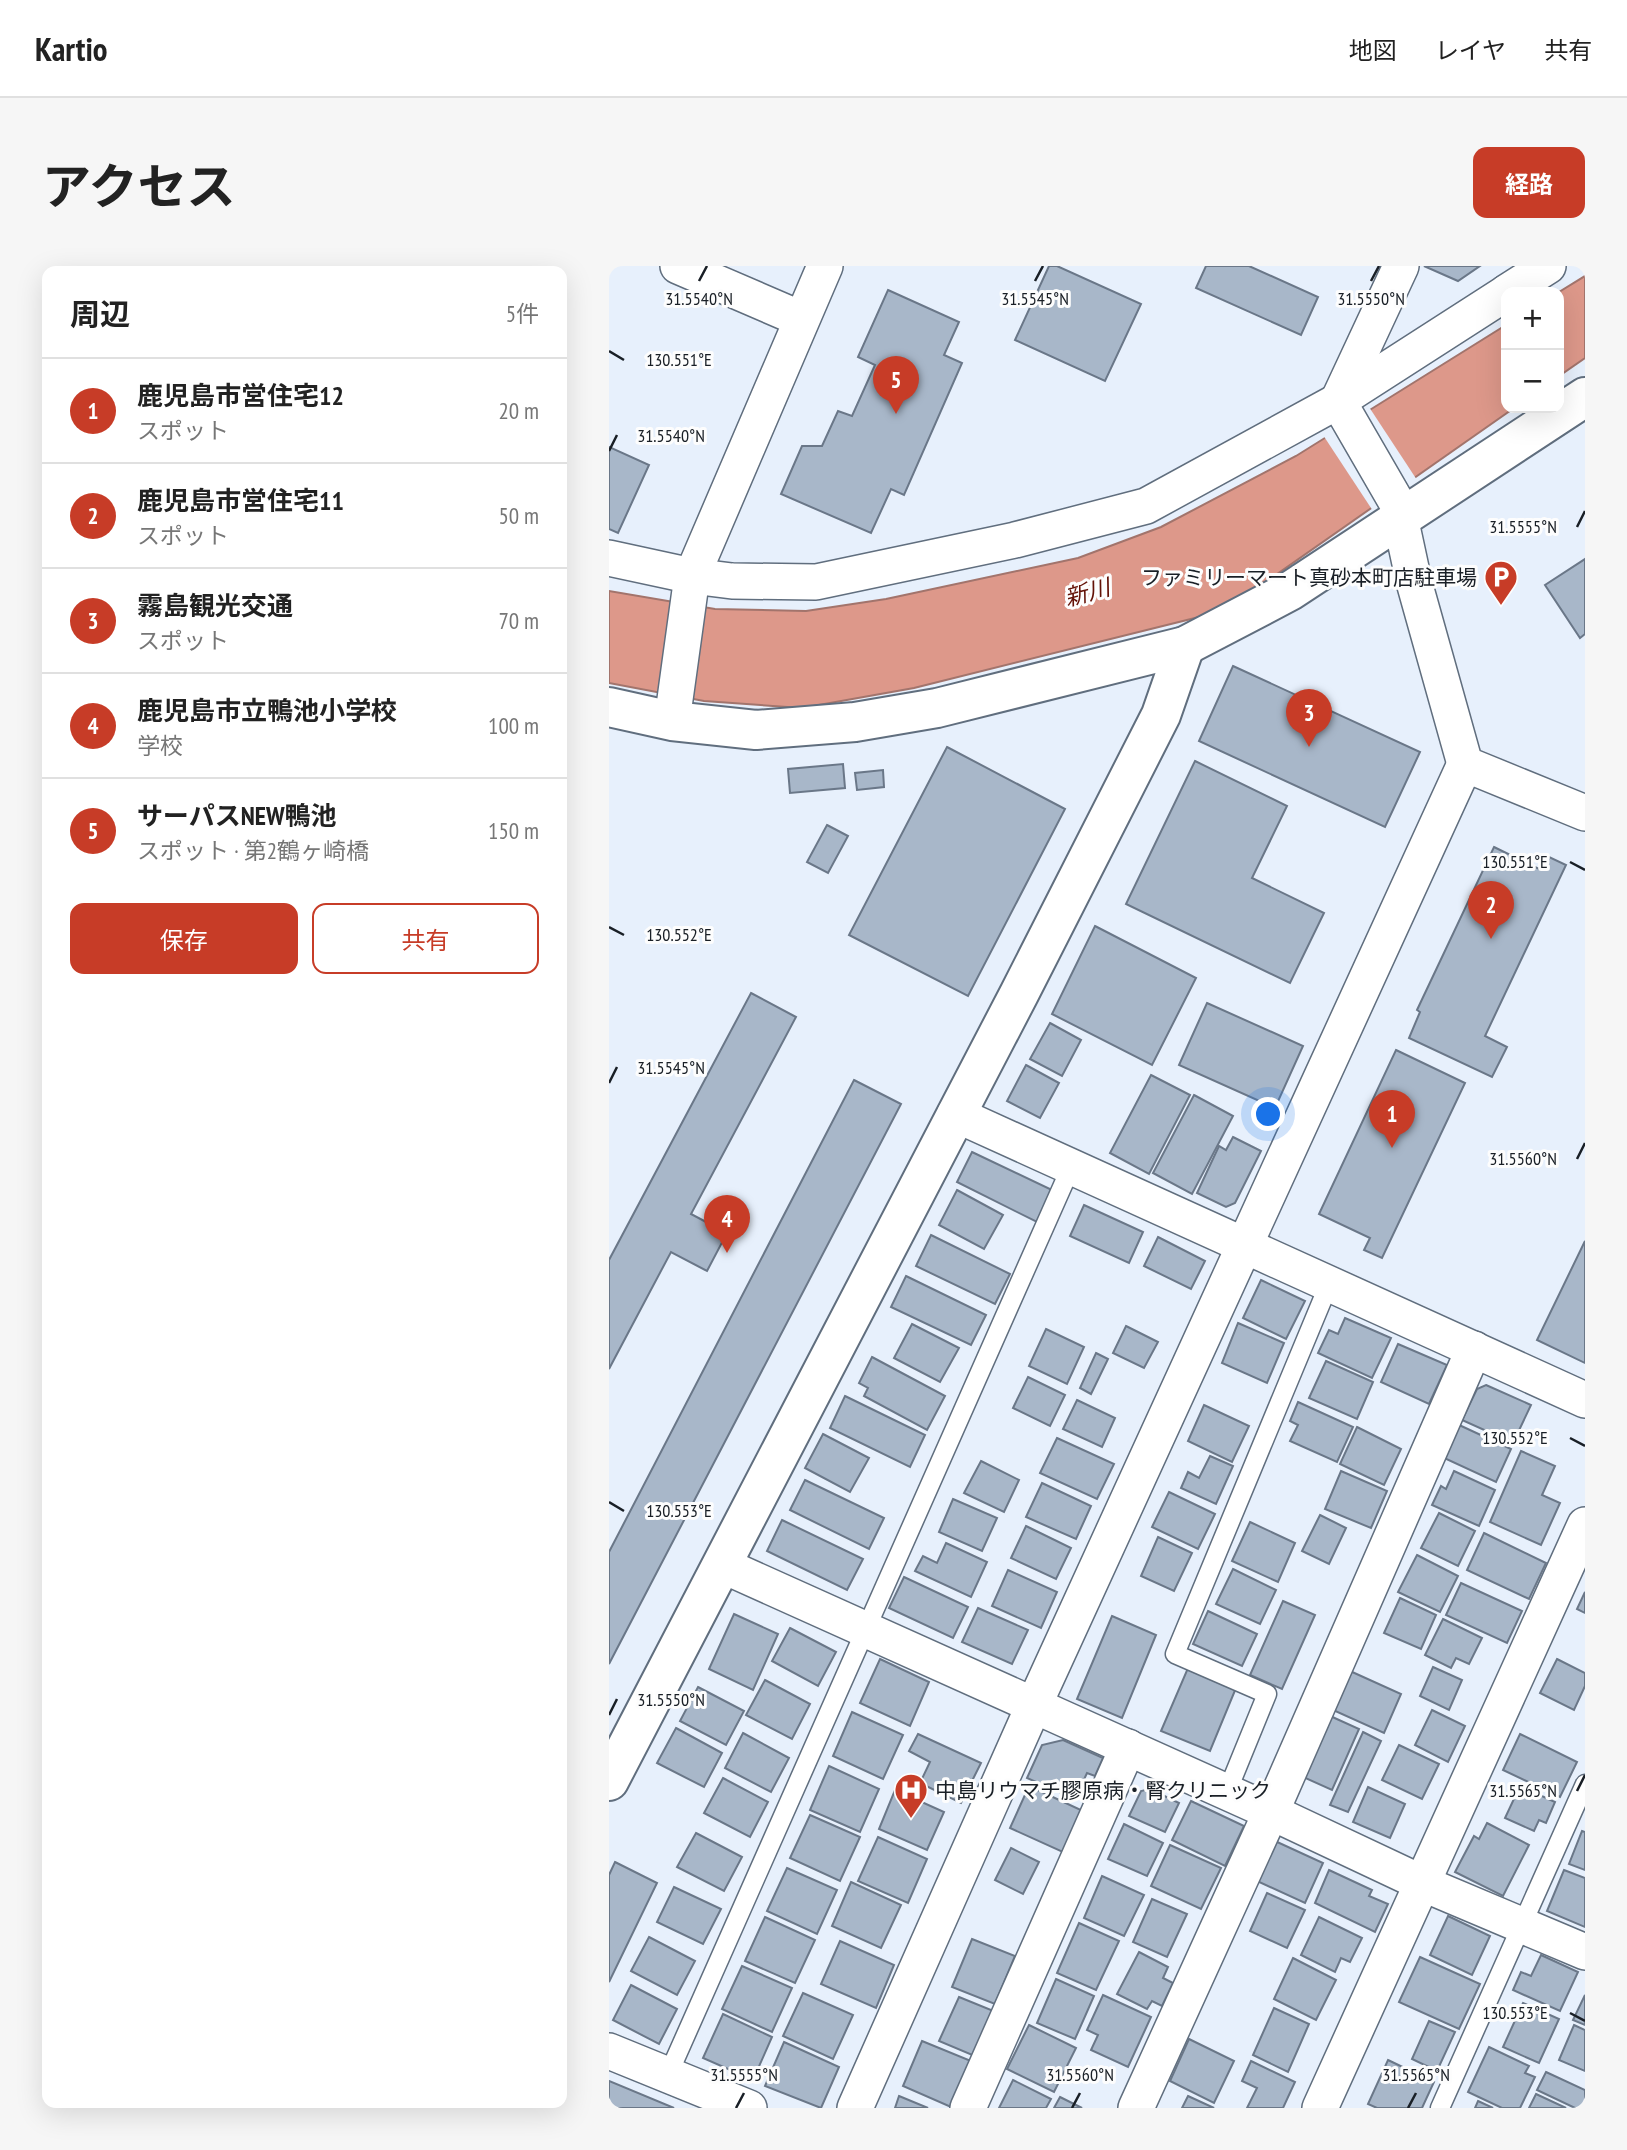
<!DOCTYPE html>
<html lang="ja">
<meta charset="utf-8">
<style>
:root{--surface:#fff;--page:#f6f6f6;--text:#222;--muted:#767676;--line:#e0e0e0;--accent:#c73c27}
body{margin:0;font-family:"PT Sans Narrow","Noto Sans JP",sans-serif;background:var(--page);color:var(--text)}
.controls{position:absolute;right:21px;top:21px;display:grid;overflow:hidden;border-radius:14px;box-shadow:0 7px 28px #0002}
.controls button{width:63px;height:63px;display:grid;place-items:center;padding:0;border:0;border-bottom:2px solid var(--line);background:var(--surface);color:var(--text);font:35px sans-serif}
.you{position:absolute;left:660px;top:849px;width:24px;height:24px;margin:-18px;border:5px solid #fff;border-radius:50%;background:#1a73e8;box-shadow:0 0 0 10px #1a73e833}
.badge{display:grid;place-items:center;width:46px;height:46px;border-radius:50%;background:var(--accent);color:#fff;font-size:23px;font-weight:700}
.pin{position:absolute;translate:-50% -58px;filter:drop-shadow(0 2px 4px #0008)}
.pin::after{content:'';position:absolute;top:37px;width:24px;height:21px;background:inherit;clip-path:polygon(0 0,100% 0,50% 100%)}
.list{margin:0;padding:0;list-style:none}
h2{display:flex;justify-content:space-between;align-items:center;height:91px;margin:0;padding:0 28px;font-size:30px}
h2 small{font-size:23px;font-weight:400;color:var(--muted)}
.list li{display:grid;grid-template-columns:46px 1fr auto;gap:21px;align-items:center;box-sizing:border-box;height:105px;padding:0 28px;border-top:2px solid var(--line)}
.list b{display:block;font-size:26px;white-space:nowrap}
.list p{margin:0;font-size:23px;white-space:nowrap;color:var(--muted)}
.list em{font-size:23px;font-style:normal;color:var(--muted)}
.actions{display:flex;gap:14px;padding:21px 28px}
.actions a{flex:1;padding:16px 0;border:2px solid var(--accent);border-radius:14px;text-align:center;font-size:24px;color:var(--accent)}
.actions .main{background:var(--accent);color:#fff}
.map{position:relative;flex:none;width:976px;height:1842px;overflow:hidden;border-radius:14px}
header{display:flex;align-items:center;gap:42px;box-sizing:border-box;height:98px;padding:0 35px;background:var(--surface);border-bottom:2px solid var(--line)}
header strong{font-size:33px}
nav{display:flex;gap:38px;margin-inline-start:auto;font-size:24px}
.intro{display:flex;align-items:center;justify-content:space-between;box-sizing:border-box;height:168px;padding:0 42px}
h1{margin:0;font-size:49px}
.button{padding:18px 32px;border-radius:14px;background:var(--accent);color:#fff;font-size:24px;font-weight:700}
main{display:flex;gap:42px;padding:0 42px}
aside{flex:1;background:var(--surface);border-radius:14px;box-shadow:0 7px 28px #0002}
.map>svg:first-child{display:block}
.water{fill:#dd988a;stroke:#a2746c;stroke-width:2}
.pier{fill:#e7f0fc}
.building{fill:#a8b7c9;stroke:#6a7788;stroke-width:2}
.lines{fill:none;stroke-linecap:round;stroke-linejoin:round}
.service-casing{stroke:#606e7e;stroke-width:21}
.minor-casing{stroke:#606e7e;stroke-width:38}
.tertiary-casing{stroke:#606e7e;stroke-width:42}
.service{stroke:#fff;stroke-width:18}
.minor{stroke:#fff;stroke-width:35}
.tertiary{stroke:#fff;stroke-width:38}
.ticks{fill:none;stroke:#191f26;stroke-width:2.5}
.labels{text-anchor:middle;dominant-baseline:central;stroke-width:6;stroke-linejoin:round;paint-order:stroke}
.poi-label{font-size:21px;fill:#191f26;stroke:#fdfdfd;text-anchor:end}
.water-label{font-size:23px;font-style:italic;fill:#631106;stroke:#fdfdfd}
.ticks-label{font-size:18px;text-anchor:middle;fill:#191f26;stroke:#fdfdfd;stroke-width:6;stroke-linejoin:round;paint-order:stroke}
</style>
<header>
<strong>Kartio</strong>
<nav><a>地図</a><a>レイヤ</a><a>共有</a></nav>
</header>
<div class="intro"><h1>アクセス</h1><a class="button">経路</a></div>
<main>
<aside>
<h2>周辺<small>5件</small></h2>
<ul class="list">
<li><span class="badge">1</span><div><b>鹿児島市営住宅12</b><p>スポット</p></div><em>20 m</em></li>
<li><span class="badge">2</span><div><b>鹿児島市営住宅11</b><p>スポット</p></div><em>50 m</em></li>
<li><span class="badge">3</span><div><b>霧島観光交通</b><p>スポット</p></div><em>70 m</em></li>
<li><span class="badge">4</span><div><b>鹿児島市立鴨池小学校</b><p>学校</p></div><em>100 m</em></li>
<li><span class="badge">5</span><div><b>サーパスNEW鴨池</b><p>スポット · 第2鶴ヶ崎橋</p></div><em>150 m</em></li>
</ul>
<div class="actions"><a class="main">保存</a><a>共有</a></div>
</aside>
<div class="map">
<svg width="976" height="1842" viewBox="0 0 976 1842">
<rect width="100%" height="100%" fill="#e7f0fc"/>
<g class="water">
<path d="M976,10V92L950,110V26Z"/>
<path d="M897,59V142H905L654,318L594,350L305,422L193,442L95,435L0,417V325L106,343L197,345L277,333L469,292L552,261L687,190Z"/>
</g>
<path class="pier" d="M760,141L808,214L764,245L714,169Z"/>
<g class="building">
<path d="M440,0H448L532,38L496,115L406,74Z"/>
<path d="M597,0H640L709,31L692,69L587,22Z"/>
<path d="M815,0H871L849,15Z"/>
<path d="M279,24L350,56L335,89L353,97L295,229L282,223L262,267L172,228L193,180H213L229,145L243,150L266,99L249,91Z"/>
<path d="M0,181L40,199L9,267L0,263Z"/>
<path d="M976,293V368L971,372L936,319Z"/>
<path d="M624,400L811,486L776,561L590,475Z"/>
<path d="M338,481L456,543L359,730L240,669Z"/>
<path d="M586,495L678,540L643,612L715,647L681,717L517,638Z"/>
<path d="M234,498L236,522L181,527L179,503Z"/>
<path d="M274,504L275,521L248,524L246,507Z"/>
<path d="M218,559L239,570L219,607L198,596Z"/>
<path d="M885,581L930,603L936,589L957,599L876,770L898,781L883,811L800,772L811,746L808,744Z"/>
<path d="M486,660L587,712L543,799L443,748Z"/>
<path d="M142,727L187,751L82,948L118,967L98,1005L62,986L0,1103V994Z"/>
<path d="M598,737L694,780L666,842L570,799Z"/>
<path d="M441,757L472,774L453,810L421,793Z"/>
<path d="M787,784L856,817L773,992L755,984L761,972L710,948Z"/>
<path d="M417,799L450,817L431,852L398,835Z"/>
<path d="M542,809L581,829L540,908L501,887Z"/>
<path d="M245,814L292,838L0,1398V1286Z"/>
<path d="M585,829L624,850L583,928L544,907Z"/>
<path d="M624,871L652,885L626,937L617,941L588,927L610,880L617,884Z"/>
<path d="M363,886L443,924L428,956L348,916Z"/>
<path d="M348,924L394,949L375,983L330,959Z"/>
<path d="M475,939L534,966L520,997L461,970Z"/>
<path d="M322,969L401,1008L386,1038L307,1000Z"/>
<path d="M549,971L596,995L582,1023L535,1000Z"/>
<path d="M976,975V1097L928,1074Z"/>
<path d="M297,1010L377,1049L362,1079L282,1041Z"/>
<path d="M652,1014L696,1035L677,1073L634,1052Z"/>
<path d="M736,1052L782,1072L763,1112L709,1087L720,1064L729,1068Z"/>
<path d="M629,1057L675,1077L658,1117L613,1097Z"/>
<path d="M303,1058L350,1082L331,1116L285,1092Z"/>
<path d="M517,1060L549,1076L535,1102L504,1087Z"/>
<path d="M437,1063L475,1081L458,1118L420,1100Z"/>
<path d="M789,1078L838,1099L820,1138L772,1116Z"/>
<path d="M487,1087L499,1093L482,1128L471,1122Z"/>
<path d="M263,1091L336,1130L318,1164L255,1130L259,1122L250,1117Z"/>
<path d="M717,1095L764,1116L748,1153L700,1132Z"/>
<path d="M419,1111L456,1129L441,1160L404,1142Z"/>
<path d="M877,1119L922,1139L904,1177L853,1154L868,1123Z"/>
<path d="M236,1130L316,1169L301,1201L221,1162Z"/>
<path d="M468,1134L506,1152L493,1181L454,1163Z"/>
<path d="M689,1136L744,1161L728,1196L681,1175L689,1159L681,1155Z"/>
<path d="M595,1139L640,1160L623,1196L579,1175Z"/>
<path d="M848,1158L902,1183L887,1216L833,1191Z"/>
<path d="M748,1161L792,1183L775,1219L731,1198Z"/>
<path d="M214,1168L260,1192L241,1226L196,1202Z"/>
<path d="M448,1172L505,1198L488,1233L431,1207Z"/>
<path d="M912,1185L946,1200L933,1229L951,1237L932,1279L881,1256Z"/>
<path d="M601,1190L624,1200L607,1238L572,1222L579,1206L590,1212Z"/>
<path d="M372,1195L410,1214L395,1246L355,1227Z"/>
<path d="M732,1205L778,1225L762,1262L716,1243Z"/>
<path d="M845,1205L886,1224L870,1260L823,1239L832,1220L837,1223Z"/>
<path d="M196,1214L275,1252L260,1283L181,1244Z"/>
<path d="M433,1217L482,1240L467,1273L417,1251Z"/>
<path d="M560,1226L606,1248L589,1283L543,1261Z"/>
<path d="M344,1233L388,1252L373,1285L330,1266Z"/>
<path d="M830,1247L866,1265L849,1300L812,1282Z"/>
<path d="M711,1249L737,1262L720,1298L693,1285Z"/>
<path d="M173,1254L254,1293L238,1324L158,1285Z"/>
<path d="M641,1256L686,1277L669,1316L623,1295Z"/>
<path d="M417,1260L462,1282L447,1313L402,1292Z"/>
<path d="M875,1267L937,1297L920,1333L858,1304Z"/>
<path d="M549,1271L583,1287L565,1325L532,1310Z"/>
<path d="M337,1277L378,1296L362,1331L306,1305L314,1290L328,1297Z"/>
<path d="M808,1289L849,1310L831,1346L789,1326Z"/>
<path d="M624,1303L667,1324L651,1358L607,1338Z"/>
<path d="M399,1304L448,1326L432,1362L383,1340Z"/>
<path d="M295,1311L359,1341L344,1372L280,1342Z"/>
<path d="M852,1317L913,1345L898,1377L837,1349Z"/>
<path d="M976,1326V1347L968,1343Z"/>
<path d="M791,1332L827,1349L812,1383L775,1367Z"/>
<path d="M674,1335L706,1349L673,1423L641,1409Z"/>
<path d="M369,1342L419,1364L403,1398L353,1376Z"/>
<path d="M599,1345L648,1368L633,1400L584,1378Z"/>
<path d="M125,1348L169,1368L144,1424L100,1403Z"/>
<path d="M503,1350L547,1369L513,1452L468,1433Z"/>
<path d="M834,1353L873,1372L860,1398L847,1392L842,1402L816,1389Z"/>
<path d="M181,1362L227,1386L209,1420L163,1395Z"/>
<path d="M271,1393L320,1416L301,1460L251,1437Z"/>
<path d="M948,1393L976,1407V1420L965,1444L931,1427Z"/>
<path d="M824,1401L853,1414L840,1444L811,1430Z"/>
<path d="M579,1402L627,1422L601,1485L552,1465Z"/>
<path d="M741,1405L792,1428L775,1467L724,1444Z"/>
<path d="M156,1414L201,1438L183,1473L137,1449Z"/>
<path d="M89,1421L135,1445L117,1479L71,1455Z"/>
<path d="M823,1444L856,1460L839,1496L806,1479Z"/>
<path d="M243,1446L294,1469L274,1513L224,1490Z"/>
<path d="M719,1449L750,1463L723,1524L692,1510Z"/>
<path d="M67,1462L113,1487L95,1521L48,1497Z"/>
<path d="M754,1466L772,1475L739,1546L721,1539Z"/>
<path d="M134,1467L180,1492L162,1526L116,1502Z"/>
<path d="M309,1468L372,1497L352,1537L311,1517L321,1496L300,1485Z"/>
<path d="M911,1468L968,1496L951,1531L894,1504Z"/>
<path d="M454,1474L494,1492L486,1510L478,1507L466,1533L418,1512L433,1479Z"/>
<path d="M790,1479L830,1498L813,1533L773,1514Z"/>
<path d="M220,1500L270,1523L251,1566L201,1544Z"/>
<path d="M114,1512L159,1536L141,1571L95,1547Z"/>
<path d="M420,1520L474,1545L456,1587L401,1562Z"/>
<path d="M911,1520L946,1536L937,1557L930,1554L925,1565L896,1552Z"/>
<path d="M759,1521L796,1538L781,1572L744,1556Z"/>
<path d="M541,1523L570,1537L556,1566L520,1550L532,1525Z"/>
<path d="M286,1524L335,1546L318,1584L270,1563Z"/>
<path d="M582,1535L635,1560L616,1600L563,1574Z"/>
<path d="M201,1549L251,1571L231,1615L181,1592Z"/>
<path d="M878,1557L920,1579L894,1630L846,1606L865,1570L870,1573Z"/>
<path d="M515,1558L554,1577L538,1610L499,1593Z"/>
<path d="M973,1565L976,1566V1604L960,1598Z"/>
<path d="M87,1567L133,1591L115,1625L68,1601Z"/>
<path d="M269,1571L318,1593L299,1637L249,1615Z"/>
<path d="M666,1575L714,1597L696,1637L648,1615Z"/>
<path d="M561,1579L612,1602L592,1643L542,1620Z"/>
<path d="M402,1582L430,1596L414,1628L386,1614Z"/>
<path d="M6,1596L48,1617L0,1716V1609Z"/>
<path d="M178,1602L228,1624L208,1668L158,1645Z"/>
<path d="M720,1604L763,1624L760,1630L779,1638L766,1666L706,1637Z"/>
<path d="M955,1604L976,1612V1661L938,1645Z"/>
<path d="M493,1610L535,1629L515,1670L475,1652Z"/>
<path d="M242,1616L292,1639L272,1682L223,1660Z"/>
<path d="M65,1621L112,1643L94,1678L48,1656Z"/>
<path d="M658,1627L696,1644L678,1682L641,1665Z"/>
<path d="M543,1633L578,1648L558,1691L524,1676Z"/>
<path d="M839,1650L881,1670L863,1709L821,1689Z"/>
<path d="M156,1651L206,1674L186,1717L136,1695Z"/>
<path d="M710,1651L753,1672L741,1696L732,1692L726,1706L692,1689Z"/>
<path d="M470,1657L510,1675L487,1724L448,1707Z"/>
<path d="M40,1671L86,1695L68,1729L22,1705Z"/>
<path d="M363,1673L406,1690L386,1738L343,1721Z"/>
<path d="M231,1675L285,1699L267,1742L212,1718Z"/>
<path d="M530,1686L559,1701L554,1712L564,1717L553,1740L543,1735L538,1743L508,1728Z"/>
<path d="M932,1689L969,1706L951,1745L904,1724L912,1706L922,1710Z"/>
<path d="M811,1691L871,1718L850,1763L790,1736Z"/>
<path d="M684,1692L727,1714L707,1754L665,1733Z"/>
<path d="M133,1700L183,1722L163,1766L113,1743Z"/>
<path d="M447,1713L485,1730L466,1773L428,1757Z"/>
<path d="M22,1719L68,1743L50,1778L4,1754Z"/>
<path d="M194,1727L244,1749L224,1793L174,1770Z"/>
<path d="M494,1729L542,1751L519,1801L482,1784L489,1769L478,1764Z"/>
<path d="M976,1729V1759L964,1754Z"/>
<path d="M350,1731L387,1746L368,1791L330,1775Z"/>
<path d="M914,1737L950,1753L930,1797L894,1781Z"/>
<path d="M665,1742L700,1758L679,1806L644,1789Z"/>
<path d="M114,1748L163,1771L144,1814L94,1792Z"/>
<path d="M820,1755L846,1766L828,1805L803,1793Z"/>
<path d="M420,1759L467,1782L445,1826L398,1803Z"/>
<path d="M965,1759L976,1764V1805L950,1794Z"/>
<path d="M580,1773L625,1795L605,1837L561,1815Z"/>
<path d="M313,1775L362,1795L342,1841L294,1820Z"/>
<path d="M175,1776L230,1801L212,1842L156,1820Z"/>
<path d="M880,1781L920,1800L916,1807L926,1811L911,1842H893L859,1826Z"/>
<path d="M779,1794L825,1816L813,1842H768L759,1838Z"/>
<path d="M642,1795L686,1816L674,1842H638L648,1822L633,1815Z"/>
<path d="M937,1806L976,1824V1842H966L928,1824Z"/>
<path d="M404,1814L442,1833L437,1842H390Z"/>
<path d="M0,1815L65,1842H0Z"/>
<path d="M927,1828L957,1842H920Z"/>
<path d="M290,1830L319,1842H286Z"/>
<path d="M579,1830L605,1842H573Z"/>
<path d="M451,1831L473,1842H445Z"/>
<path d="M869,1835L884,1842H866Z"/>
</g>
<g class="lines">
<defs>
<g id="service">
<path d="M618,1526L658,1428L566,1388L720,1018"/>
<path d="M59,1809L462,901"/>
<path d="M831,1842L976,1518"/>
</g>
<g id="minor">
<path d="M69,0L192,53"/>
<path d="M792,0L729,135L788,237L805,316L856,498L976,547"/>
<path d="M898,26L939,0"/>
<path d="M0,292L83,310L123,315L207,316L406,274L537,240L729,135L897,27"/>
<path d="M63,455L83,310L216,0"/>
<path d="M346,848L976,1134"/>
<path d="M113,1299L662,1546L815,1618L976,1686"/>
<path d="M0,1785L140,1842"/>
<path d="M246,1842L425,1439L856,498"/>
<path d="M359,1842L519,1481"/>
<path d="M527,1842L662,1546L865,1083"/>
<path d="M711,1842L976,1259"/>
</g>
<g id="tertiary">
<path d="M0,441L63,455L147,464L246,456L328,442L576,380L681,325L976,131"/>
<path d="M0,1515L410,728L552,449L576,380"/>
</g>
</defs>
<use href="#service" class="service-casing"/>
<use href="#minor" class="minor-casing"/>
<use href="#tertiary" class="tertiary-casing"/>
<use href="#service" class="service"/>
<use href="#minor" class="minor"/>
<use href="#tertiary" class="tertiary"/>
</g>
<path class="ticks" d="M90,15L98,0M426,15L434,0M762,15L770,0M0,85L15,94M0,185L8,169M968,261L976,245M961,596L976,604M0,661L15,669M0,817L8,801M968,893L976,877M961,1172L976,1180M0,1236L15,1245M0,1449L8,1433M968,1525L976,1509M961,1747L976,1755M127,1842L135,1827M463,1842L471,1827M799,1842L807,1827"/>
<defs>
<symbol id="parking-pin" viewBox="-11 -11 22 30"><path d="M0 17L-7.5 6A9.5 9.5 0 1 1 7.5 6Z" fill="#c73c27" stroke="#fdfdfd"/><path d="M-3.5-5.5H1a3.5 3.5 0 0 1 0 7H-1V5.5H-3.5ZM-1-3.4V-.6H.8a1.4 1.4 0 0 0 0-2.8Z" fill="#fff"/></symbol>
<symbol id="hospital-pin" viewBox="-11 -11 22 30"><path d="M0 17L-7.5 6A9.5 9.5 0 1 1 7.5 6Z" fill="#c73c27" stroke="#fdfdfd"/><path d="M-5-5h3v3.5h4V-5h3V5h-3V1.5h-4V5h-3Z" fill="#fff"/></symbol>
</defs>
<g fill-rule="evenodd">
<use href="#parking-pin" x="873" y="292" width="38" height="52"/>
<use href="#hospital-pin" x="283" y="1505" width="38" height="52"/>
</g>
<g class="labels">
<g class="poi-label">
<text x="868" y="311">ファミリーマート真砂本町店駐車場</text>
<text x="326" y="1524" text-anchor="start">中島リウマチ膠原病・腎クリニック</text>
</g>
<g class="water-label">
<text transform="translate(478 326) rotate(-15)">新川</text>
</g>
</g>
<g class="ticks-label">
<text x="90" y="39">31.5540°N</text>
<text x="426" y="39">31.5545°N</text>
<text x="762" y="39">31.5550°N</text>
<text x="70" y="100">130.551°E</text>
<text x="62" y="176">31.5540°N</text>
<text x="914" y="267">31.5555°N</text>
<text x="906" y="602">130.551°E</text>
<text x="70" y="675">130.552°E</text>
<text x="62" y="808">31.5545°N</text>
<text x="914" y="899">31.5560°N</text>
<text x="906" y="1178">130.552°E</text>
<text x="70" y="1251">130.553°E</text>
<text x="62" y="1440">31.5550°N</text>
<text x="914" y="1531">31.5565°N</text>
<text x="906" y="1753">130.553°E</text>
<text x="135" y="1815">31.5555°N</text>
<text x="471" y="1815">31.5560°N</text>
<text x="807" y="1815">31.5565°N</text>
</g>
</svg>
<div class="controls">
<button>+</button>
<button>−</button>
</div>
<div class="you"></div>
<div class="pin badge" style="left:783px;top:882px">1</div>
<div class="pin badge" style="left:882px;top:673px">2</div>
<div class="pin badge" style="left:700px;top:481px">3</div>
<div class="pin badge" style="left:118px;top:987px">4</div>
<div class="pin badge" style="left:287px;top:148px">5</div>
</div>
</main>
